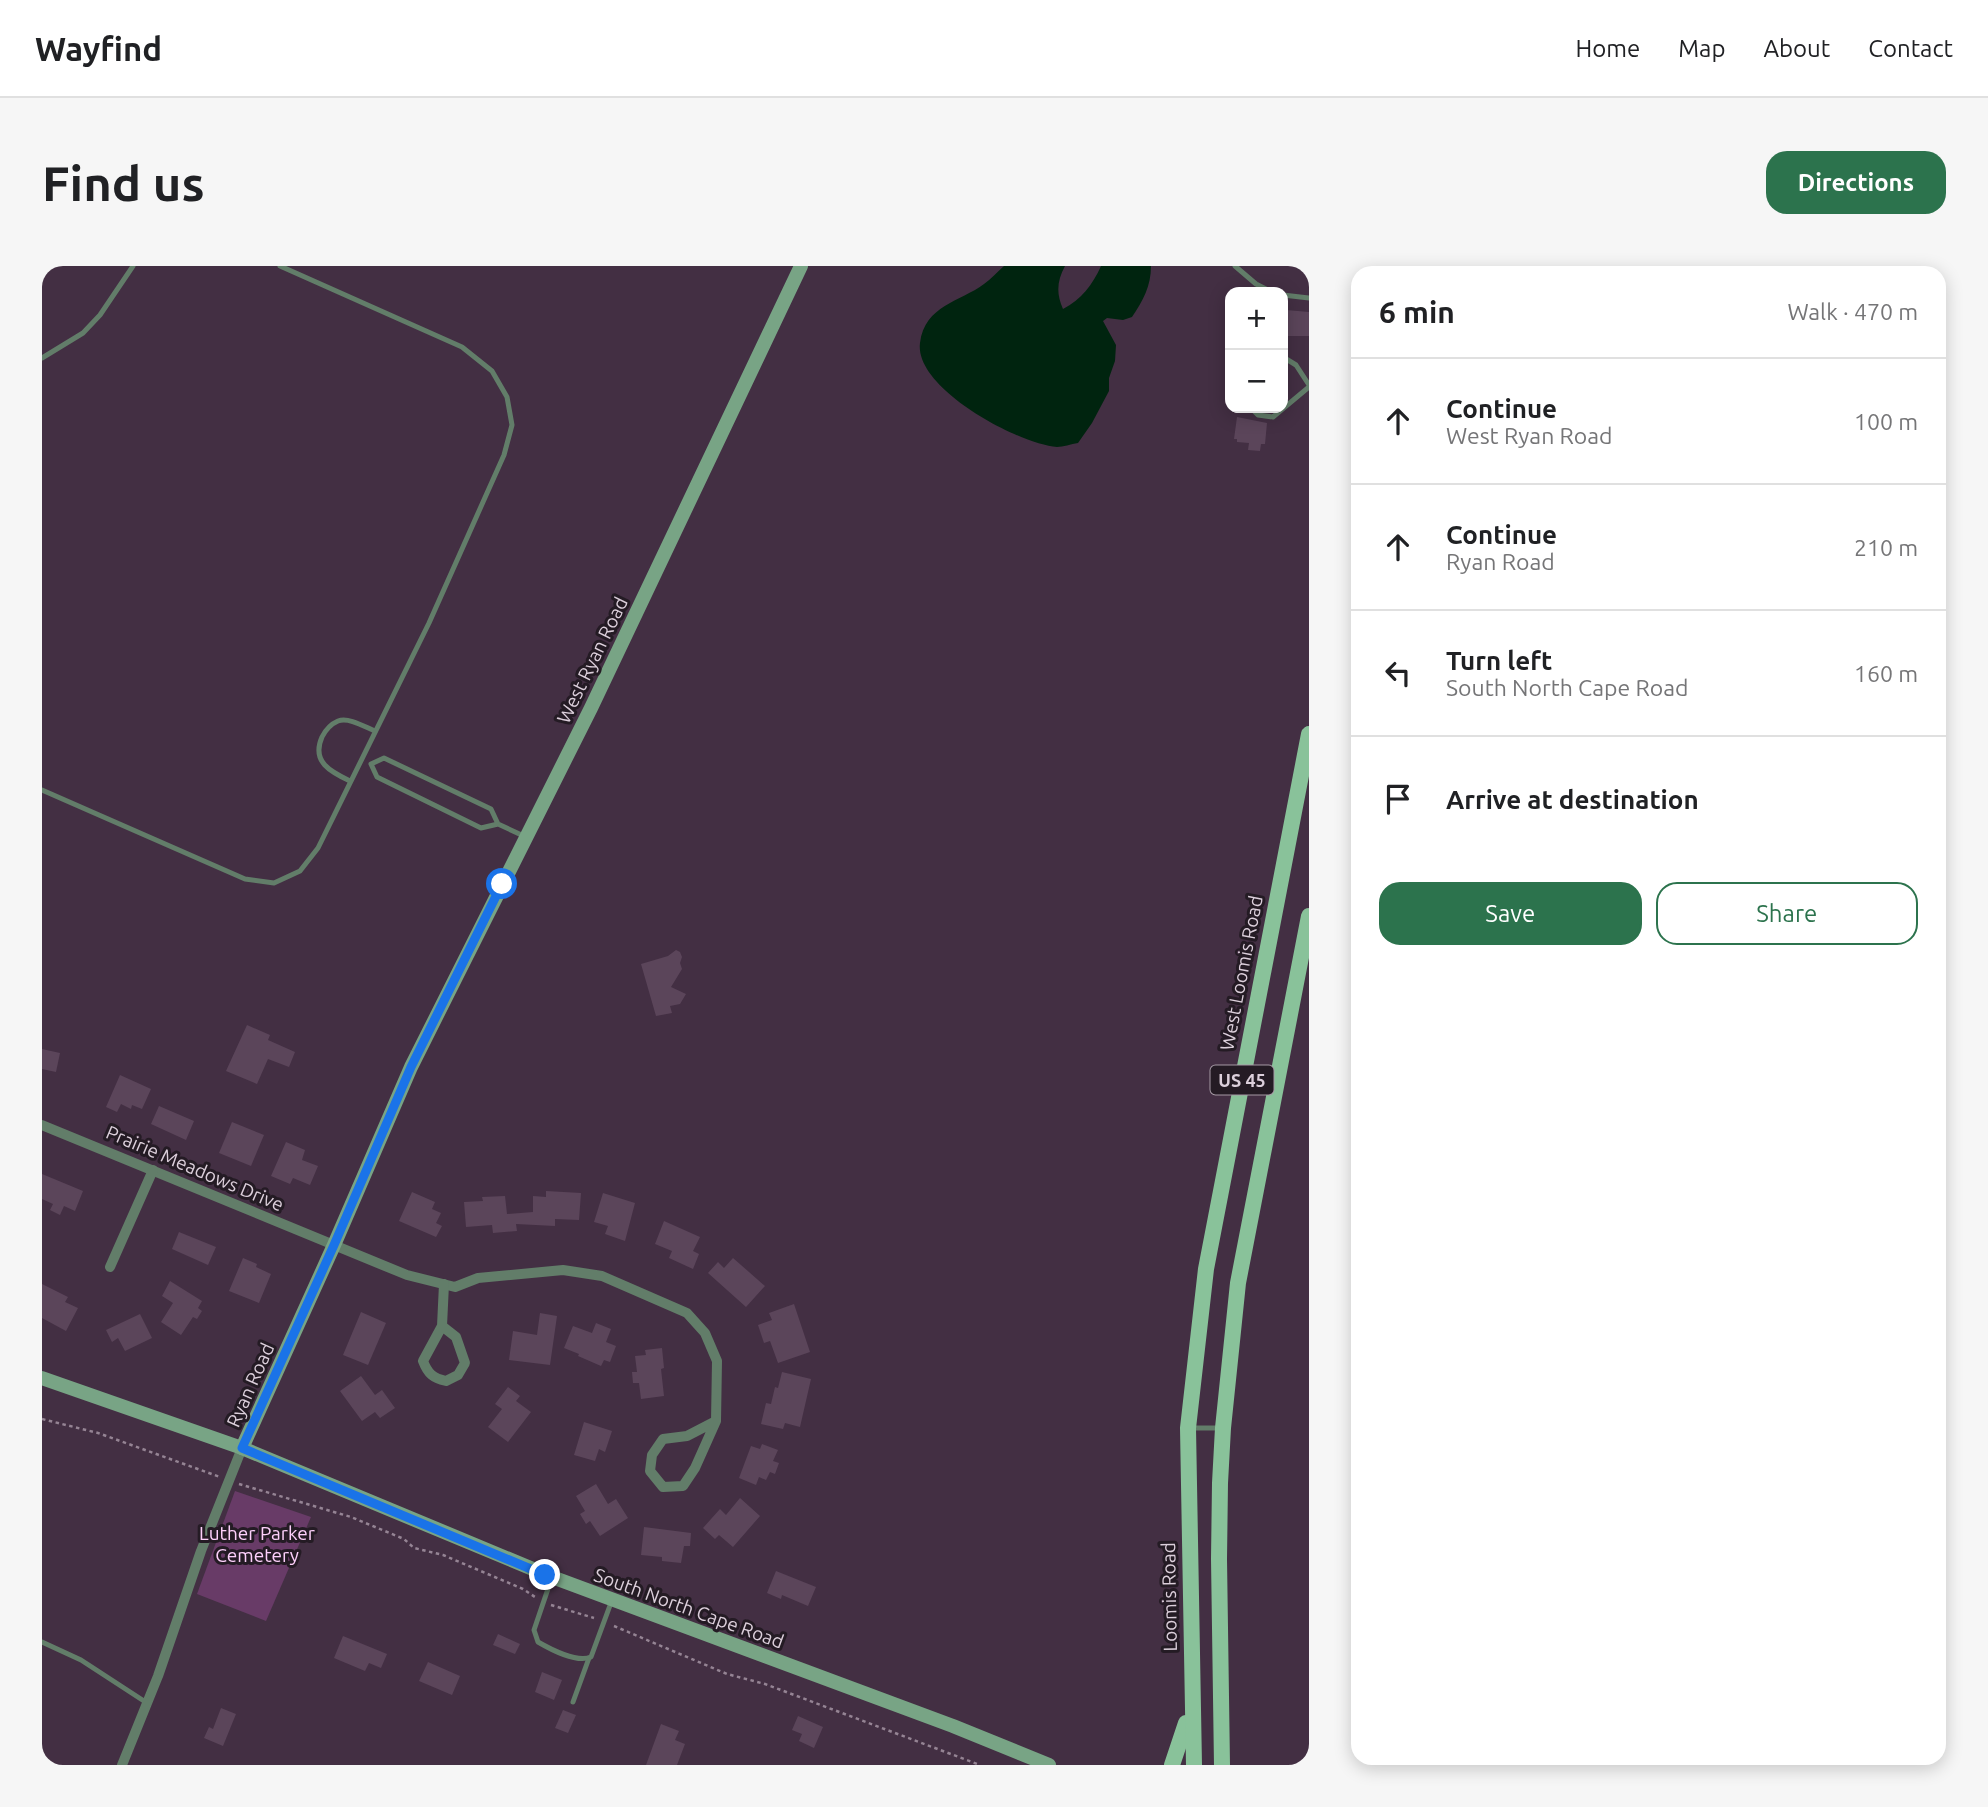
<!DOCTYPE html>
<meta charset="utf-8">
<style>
:root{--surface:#fff;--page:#f6f6f6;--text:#202124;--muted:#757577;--line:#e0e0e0;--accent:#2c734d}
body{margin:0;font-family:Ubuntu,sans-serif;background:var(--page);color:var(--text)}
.controls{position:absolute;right:21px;top:21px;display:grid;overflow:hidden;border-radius:14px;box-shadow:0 4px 18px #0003}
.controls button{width:63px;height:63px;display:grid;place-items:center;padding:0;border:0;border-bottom:2px solid var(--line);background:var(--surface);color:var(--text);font:35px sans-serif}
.stop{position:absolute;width:21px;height:21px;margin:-16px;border:5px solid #1a73e8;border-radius:50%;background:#fff}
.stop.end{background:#1a73e8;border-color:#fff;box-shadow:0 2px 7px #0008}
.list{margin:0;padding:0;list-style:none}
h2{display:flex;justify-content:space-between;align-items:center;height:91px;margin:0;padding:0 28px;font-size:30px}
h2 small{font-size:23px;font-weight:400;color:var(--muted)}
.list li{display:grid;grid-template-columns:46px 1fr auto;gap:21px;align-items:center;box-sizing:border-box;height:126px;padding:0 28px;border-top:2px solid var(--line)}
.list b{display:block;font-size:26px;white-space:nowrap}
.list p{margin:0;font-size:23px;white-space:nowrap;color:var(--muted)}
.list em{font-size:23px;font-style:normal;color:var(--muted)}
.actions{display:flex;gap:14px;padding:21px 28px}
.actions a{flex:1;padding:16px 0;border:2px solid var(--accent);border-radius:21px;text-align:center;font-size:24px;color:var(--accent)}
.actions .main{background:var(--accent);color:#fff}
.icon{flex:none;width:38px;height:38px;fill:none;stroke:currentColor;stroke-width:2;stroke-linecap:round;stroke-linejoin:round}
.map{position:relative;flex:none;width:1267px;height:1499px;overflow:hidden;border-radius:21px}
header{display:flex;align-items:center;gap:42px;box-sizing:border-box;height:98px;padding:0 35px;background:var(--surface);border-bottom:2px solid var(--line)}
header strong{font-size:33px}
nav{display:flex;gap:38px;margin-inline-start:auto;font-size:24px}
.intro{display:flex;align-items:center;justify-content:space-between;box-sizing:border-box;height:168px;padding:0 42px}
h1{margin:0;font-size:49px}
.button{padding:18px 32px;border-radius:21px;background:var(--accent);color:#fff;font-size:24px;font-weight:700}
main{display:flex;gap:42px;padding:0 42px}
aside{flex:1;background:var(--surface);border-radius:21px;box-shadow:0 4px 18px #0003}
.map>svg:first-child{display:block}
.green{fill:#683b67}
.water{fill:#00240f}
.building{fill:#5b455a}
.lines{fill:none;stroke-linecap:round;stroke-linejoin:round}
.path{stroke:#958494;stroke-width:2.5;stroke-dasharray:3.5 3.5;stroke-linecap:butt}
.lane{stroke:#627d69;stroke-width:5}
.street{stroke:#627d69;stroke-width:10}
.secondary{stroke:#78a485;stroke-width:14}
.primary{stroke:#89c29a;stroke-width:16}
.route{stroke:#1a73e8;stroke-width:9}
.labels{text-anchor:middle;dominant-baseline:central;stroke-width:6;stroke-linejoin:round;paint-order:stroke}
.shield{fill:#241b24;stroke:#a599a4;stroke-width:2}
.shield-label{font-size:18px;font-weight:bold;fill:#dccfdb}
.street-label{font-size:19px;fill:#dccfdb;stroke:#241b24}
.park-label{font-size:19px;fill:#fdd0fb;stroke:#241b24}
</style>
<header>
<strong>Wayfind</strong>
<nav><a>Home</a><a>Map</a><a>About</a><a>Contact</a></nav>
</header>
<div class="intro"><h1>Find us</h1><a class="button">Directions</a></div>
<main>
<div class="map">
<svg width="1267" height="1499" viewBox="0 0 1267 1499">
<rect width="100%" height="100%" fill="#432f43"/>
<path class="green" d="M193,1225L269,1251L224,1355L155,1328Z"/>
<path class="water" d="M962,0H1023C1015,15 1014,27 1021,43C1039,34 1051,18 1059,0H1109C1109,20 1101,35 1090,51L1081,54L1065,52L1061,55L1074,79L1073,95L1067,112V125L1050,157L1036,177C1029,178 1021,181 1015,181C976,178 872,122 878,77C883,39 918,36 942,18C949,13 955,6 962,0Z"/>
<g class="building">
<path d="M1244,44L1267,46V70H1242L1241,50H1244Z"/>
<path d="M1195,151L1225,157L1223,178H1219L1218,185L1206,184L1207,177L1195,176V173H1192Z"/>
<path d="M634,684L638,686L640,691L638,697L640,703L629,721L644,728L638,738L628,740L630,747L614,750L599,698L626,690Z"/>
<path d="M205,759L228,769L226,774L253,786L247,801L226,793L215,818L184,805Z"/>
<path d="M0,783L18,787L14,806L0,803Z"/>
<path d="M78,809L109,823L100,843L90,839L89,843L79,838L75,846L64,841Z"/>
<path d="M117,840L152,855L144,874L109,858Z"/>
<path d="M190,856L222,869L209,900L177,887Z"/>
<path d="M244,876L263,884L260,894L276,900L268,919L251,912L248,918L229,910Z"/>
<path d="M0,908L41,925L33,945L22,940L18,949L8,944L11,938L0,933Z"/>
<path d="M504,925L539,927L537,954L513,953V960L474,958L475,965L451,967L450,959L424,961L422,936L441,935L440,931L463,930L465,948L491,946V930L504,931Z"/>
<path d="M370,926L393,936L390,943L399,947L394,957L400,960L394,971L357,955Z"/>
<path d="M561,927L593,937L583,975L563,968L566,960L552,956Z"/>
<path d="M622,955L658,971L651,985L657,988L651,1003L627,992L630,985L613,978Z"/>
<path d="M137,966L174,981L166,999L130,983Z"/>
<path d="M201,992L215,998L214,1001L229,1008L217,1037L187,1025Z"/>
<path d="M691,992L723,1020L704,1041L666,1007L676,996L682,1002Z"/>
<path d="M128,1015L160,1035L156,1042L160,1045L155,1053L151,1051L139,1069L119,1056L131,1037L120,1030Z"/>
<path d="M0,1018L26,1031L23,1036L36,1042L24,1065L0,1052Z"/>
<path d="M752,1038L768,1086L736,1097L728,1075L722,1077L716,1059L730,1054L727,1047Z"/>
<path d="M319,1046L344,1057L326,1099L301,1089Z"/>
<path d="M498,1047L515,1050L508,1099L467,1094L471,1065L495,1069Z"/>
<path d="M98,1048L110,1072L83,1085L76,1072L70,1076L64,1064Z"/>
<path d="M554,1057L569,1063L564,1076L574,1080L568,1096L562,1094L559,1100L536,1090L537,1088L522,1082L531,1060L550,1067Z"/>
<path d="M620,1082L622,1102L619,1103L622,1130L599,1133L597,1117H591L590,1106H595L593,1090L604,1089L603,1084Z"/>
<path d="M740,1106L769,1113L758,1161L743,1157L741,1163L719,1158L724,1137L729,1138L733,1121L736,1122Z"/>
<path d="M319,1110L333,1129L340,1124L353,1142L338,1152L333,1146L320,1155L298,1125Z"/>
<path d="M466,1121L478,1130L474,1135L489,1146L466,1176L446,1161L460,1143L453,1138Z"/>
<path d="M542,1156L570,1165L563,1186L557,1183L553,1195L532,1189Z"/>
<path d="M720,1178L736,1184L731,1195L737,1197L733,1208L728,1206L724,1214L717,1211L714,1219L697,1212L709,1180L718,1183Z"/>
<path d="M554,1218L566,1238L574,1233L586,1252L558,1270L548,1255L544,1258L538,1248L543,1245L534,1230Z"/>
<path d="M698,1232L718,1250L691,1281L677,1269L673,1273L661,1262L678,1243L684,1249Z"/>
<path d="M602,1261L649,1267L648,1280H642L639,1297L620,1295V1291L599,1289Z"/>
<path d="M734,1305L774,1321L766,1340L740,1329L739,1333L725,1327Z"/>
<path d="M456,1368L478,1378L473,1388L451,1379Z"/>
<path d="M301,1370L345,1388L339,1402L327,1397L323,1405L292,1392Z"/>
<path d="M386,1396L418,1410L410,1429L377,1415Z"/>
<path d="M500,1406L520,1414L512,1434L493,1426Z"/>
<path d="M179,1442L194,1448L181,1480L162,1472L167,1461L171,1463Z"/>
<path d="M521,1444L534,1449L526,1467L513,1462Z"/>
<path d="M756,1450L781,1461L772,1482L757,1475L760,1468L750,1464Z"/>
<path d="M619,1458L637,1465L633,1474L643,1478L635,1499H604Z"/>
</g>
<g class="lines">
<g class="path">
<path d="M0,1153L56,1167L178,1211"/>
<path d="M197,1218L309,1251L362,1273L372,1282L401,1289L481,1323L493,1331"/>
<path d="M509,1339L552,1352"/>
<path d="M572,1360L685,1408L723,1418L938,1499"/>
</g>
<g class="lane">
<path d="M1193,0L1214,18L1230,26"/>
<path d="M1241,29L1267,32"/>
<path d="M1241,91L1254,99L1267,119"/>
<path d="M0,92L41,67L58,49L91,0"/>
<path d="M1209,142L1216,149L1231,151L1267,121"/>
<path d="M308,515C289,506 269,496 280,471C283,465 289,458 296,455C307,451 323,461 333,465"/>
<path d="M0,524L203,613L232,617L258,605L276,582L387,357L462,189L470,159L465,131L450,105L420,81L238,0"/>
<path d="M456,558L439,562L335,511L329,498L342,492L449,543L456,558L484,571"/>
<path d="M1149,1162H1178"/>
<path d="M510,1311L492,1364L496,1376C508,1383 535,1397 549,1391L570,1334"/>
<path d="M0,1376L39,1394L105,1437"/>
<path d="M531,1436L547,1392"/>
</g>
<g class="street">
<path d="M0,859L365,1009L413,1021L436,1012L521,1004L560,1010L645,1047L663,1067L675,1095L674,1155L645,1170L621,1173L610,1189L608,1205L621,1221L641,1220L653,1202L674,1155"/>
<path d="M68,1001L111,904"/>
<path d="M400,1060L414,1071L423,1097L416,1109L404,1115C391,1112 386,1108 381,1095L400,1060L402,1018"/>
<path d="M80,1499L116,1410L159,1285L200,1182"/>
</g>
<g class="secondary">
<path d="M0,1112L200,1182L510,1311L911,1460L1007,1499"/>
<path d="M200,1182L292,979L369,801L549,442L759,0"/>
</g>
<g class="primary">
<path d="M1130,1499L1144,1457"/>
<path d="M1152,1499L1146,1162L1164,1003L1267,468"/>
<path d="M1180,1499L1177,1293L1178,1217L1181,1162L1196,1017L1267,650"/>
</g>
</g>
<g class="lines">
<path class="route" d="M460,618L369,801L292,979L200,1182L503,1309"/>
</g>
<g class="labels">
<rect class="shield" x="1168.5" y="799.5" width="63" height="29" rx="5"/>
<g class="shield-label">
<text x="1200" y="814">US 45</text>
</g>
<g class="street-label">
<text transform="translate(550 394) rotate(-64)">West Ryan Road</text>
<text transform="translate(1199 707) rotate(-79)">West Loomis Road</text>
<text transform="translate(153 902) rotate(23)">Prairie Meadows Drive</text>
<text transform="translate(208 1119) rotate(-66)">Ryan Road</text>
<text transform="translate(1127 1331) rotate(-91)">Loomis Road</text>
<text transform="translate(647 1342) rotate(20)">South North Cape Road</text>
</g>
<g class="park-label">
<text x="215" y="1267">Luther Parker<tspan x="215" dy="22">Cemetery</tspan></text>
</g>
</g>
</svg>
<div class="controls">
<button>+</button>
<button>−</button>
</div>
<div class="stop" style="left:460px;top:618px"></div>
<div class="stop end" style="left:503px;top:1309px"></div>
</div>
<aside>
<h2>6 min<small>Walk · 470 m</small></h2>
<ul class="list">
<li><svg class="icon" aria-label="ahead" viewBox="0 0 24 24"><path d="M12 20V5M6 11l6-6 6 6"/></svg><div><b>Continue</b><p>West Ryan Road</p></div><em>100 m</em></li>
<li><svg class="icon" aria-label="ahead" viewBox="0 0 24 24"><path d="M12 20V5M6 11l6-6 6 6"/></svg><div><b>Continue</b><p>Ryan Road</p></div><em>210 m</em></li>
<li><svg class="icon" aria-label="left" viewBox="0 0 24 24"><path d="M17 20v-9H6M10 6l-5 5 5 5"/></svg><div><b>Turn left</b><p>South North Cape Road</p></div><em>160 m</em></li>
<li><svg class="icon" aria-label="arrive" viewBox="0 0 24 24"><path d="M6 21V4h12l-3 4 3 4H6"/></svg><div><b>Arrive at destination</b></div></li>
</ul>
<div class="actions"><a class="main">Save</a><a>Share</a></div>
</aside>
</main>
